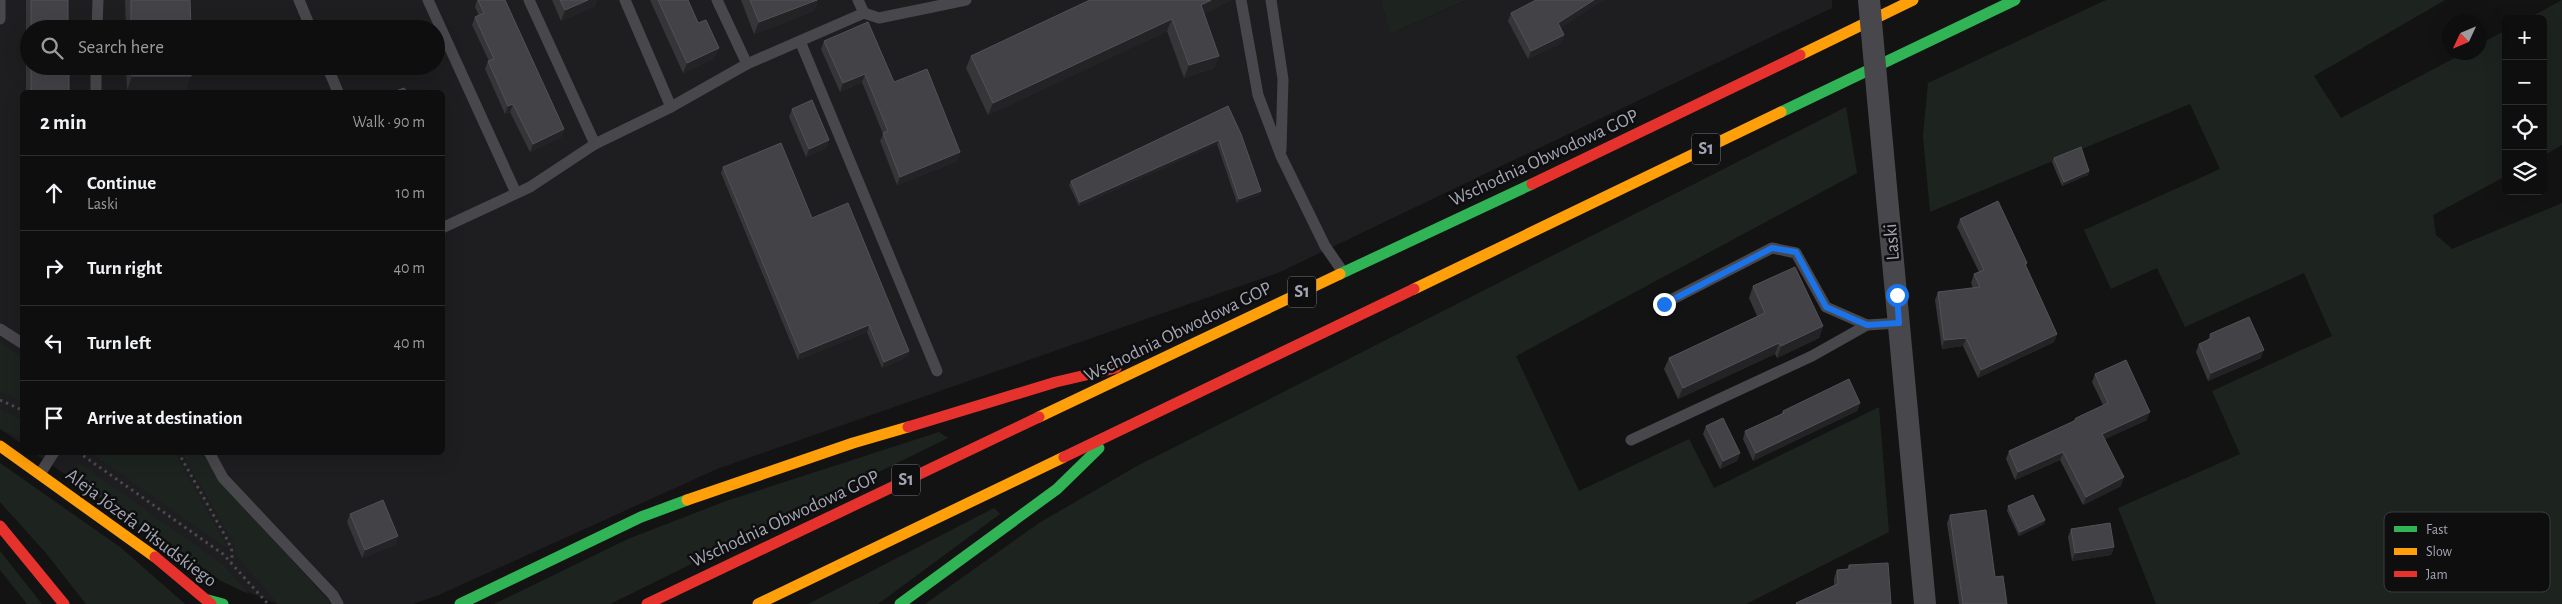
<!DOCTYPE html>
<meta charset="utf-8">
<style>
:root{--surface:#0e0e0f;--page:#1c1c1d;--text:#f1f3f6;--muted:#9b9c9e;--line:#2e2e2f}
body{margin:0;font-family:"Alegreya Sans",sans-serif;background:var(--page);color:var(--text)}
.controls{position:absolute;right:15px;top:15px;display:grid;overflow:hidden;border-radius:8px;box-shadow:0 5px 20px #0002}
.controls button{width:45px;height:45px;display:grid;place-items:center;padding:0;border:0;border-bottom:1px solid var(--line);background:var(--surface);color:var(--text);font:25px sans-serif}
.compass{position:absolute;left:2442px;top:15px;width:45px;height:45px;border-radius:50%;background:var(--surface);box-shadow:0 5px 20px #0002;rotate:226deg}
.stop{position:absolute;width:15px;height:15px;margin:-11px;border:4px solid #1a73e8;border-radius:50%;background:#fff}
.stop.end{background:#1a73e8;border-color:#fff;box-shadow:0 1px 5px #0008}
.list{margin:0;padding:0;list-style:none}
h2{display:flex;justify-content:space-between;align-items:center;height:65px;margin:0;padding:0 20px;font-size:21px}
h2 small{font-size:16px;font-weight:400;color:var(--muted)}
.list li{display:grid;grid-template-columns:32px 1fr auto;gap:15px;align-items:center;box-sizing:border-box;height:75px;padding:0 20px;border-top:1px solid var(--line)}
.list b{display:block;font-size:19px;white-space:nowrap}
.list p{margin:0;font-size:16px;white-space:nowrap;color:var(--muted)}
.list em{font-size:16px;font-style:normal;color:var(--muted)}
.icon{flex:none;width:28px;height:28px;fill:none;stroke:currentColor;stroke-width:2;stroke-linecap:round;stroke-linejoin:round}
.map{position:relative;flex:none;width:2562px;height:604px;overflow:hidden}
.search{position:absolute;background:var(--surface);box-shadow:0 5px 20px #0002;left:20px;top:20px;width:425px;height:55px;display:flex;align-items:center;gap:12px;box-sizing:border-box;padding:0 18px;border-radius:28px;color:var(--muted);font-size:19px}
.panel{position:absolute;background:var(--surface);box-shadow:0 5px 20px #0002;left:20px;top:90px;width:425px;height:365px;border-radius:8px}
.map>svg:first-child{display:block}
.built{fill:#1e1d1f;fill-rule:evenodd}
.green{fill:#1d2420}
.lines{fill:none;stroke-linecap:round;stroke-linejoin:round}
.path{stroke:#49494e;stroke-width:3;stroke-dasharray:2.5 4;stroke-linecap:butt}
.lane{stroke:#48484c;stroke-width:11}
.street{stroke:#48484c;stroke-width:22}
.fast{stroke:#30b455;stroke-width:11}
.slow{stroke:#ff9f0a;stroke-width:11}
.jam{stroke:#e5322d;stroke-width:11}
.street-bridge{stroke:#48484c;stroke-width:22}
.wall{fill:#363639}
.shaded-wall{fill:#232325}
.building{fill:#424247;stroke:#515258}
.route{stroke:#1a73e8;stroke-width:6}
.labels{text-anchor:middle;dominant-baseline:central;stroke-width:5;stroke-linejoin:round;paint-order:stroke}
.shield{fill:#0e0e0f;stroke:#777883;stroke-width:1}
.shield-label{font-size:18px;font-weight:bold;fill:#a4a5b5}
.street-label{font-size:19px;fill:#a4a5b5;stroke:#0e0e0f}
.key{fill:#0e0e0f;stroke:#3b3b41;stroke-width:1}
.key-label{font-size:14px;fill:#a4a5b5}
</style>
<div class="map">
<svg width="2562" height="604" viewBox="0 0 2562 604">
<rect width="100%" height="100%" fill="#131314"/>
<path class="built" d="M0,0H1381L1390,34L1466,0H1832V8L1278,273L717,469L439,595L413,604H277L221,581L34,453L442,452V92H22V444L0,429ZM29,29H436V66H29Z"/>
<g class="green">
<path d="M1381,0H1466L1390,34Z"/>
<path d="M2106,0H2445L2314,76L2341,118L2464,53L2480,52V44L2506,30V176L2433,215L2436,235L2452,249L2562,203V604H2156L2118,508L2240,454L2212,391L2332,336L2304,273L2185,327L2157,268L2111,289L2084,230L2220,169L2190,104L1930,212L1923,136L1928,83Z"/>
<path d="M2562,0V145L2543,156V19H2527Z"/>
<path d="M1846,107L1857,173L1516,356L1579,491L1689,439L1714,488L1879,407L1889,532L1746,604H925L1039,523L1137,466Z"/>
<path d="M0,342L22,357V401L0,392Z"/>
<path d="M0,409L22,419V439L0,429Z"/>
<path d="M939,432L948,438L610,604H494L628,539L726,501Z"/>
<path d="M91,453H175L228,549Z"/>
<path d="M182,453H200L258,522L331,604H278L237,556L233,542Z"/>
<path d="M75,460L222,564L249,594L221,581L93,493L81,481Z"/>
<path d="M0,463L120,547L185,604H86L46,553L0,502Z"/>
<path d="M994,508L1000,514L878,604H808Z"/>
<path d="M0,551L42,604H27L0,570Z"/>
</g>
<g class="lines">
<g class="path">
<path d="M0,400L22,410"/>
<path d="M78,452L223,554L268,604"/>
<path d="M178,452L228,541L232,551V562"/>
</g>
<g class="lane">
<path d="M299,0L311,29"/>
<path d="M428,0L516,193"/>
<path d="M529,0L595,144"/>
<path d="M625,0L671,107"/>
<path d="M717,0L747,64"/>
<path d="M858,0L864,13"/>
<path d="M1241,0L1258,95L1281,156L1325,246L1343,272"/>
<path d="M1271,0L1283,79L1281,150"/>
<path d="M0,19V0"/>
<path d="M97,29L98,0"/>
<path d="M800,41L937,371"/>
<path d="M327,66L338,92"/>
<path d="M96,92V66"/>
<path d="M442,228L530,187L595,144L671,107L747,64L864,13L879,18L966,0"/>
<path d="M1663,304L1772,248L1796,253L1826,307L1867,325L1899,323"/>
<path d="M0,329L22,343"/>
<path d="M1631,440L1812,356L1867,325"/>
<path d="M209,452L223,478L333,595L338,604"/>
<path d="M40,474L54,452"/>
</g>
<path class="street" d="M1885,176L1925,604"/>
<g class="fast">
<path d="M1781,112L2015,0"/>
<path d="M1340,274L1532,184"/>
<path d="M208,600L223,604"/>
<path d="M460,604L641,517L687,500"/>
<path d="M900,604L1057,489L1099,448"/>
</g>
<g class="slow">
<path d="M1800,55L1913,0"/>
<path d="M1414,289L1781,112"/>
<path d="M1039,417L1340,274"/>
<path d="M0,446L155,557"/>
<path d="M687,500L853,443L908,427"/>
<path d="M758,604L1064,457"/>
</g>
<g class="jam">
<path d="M1532,184L1800,55"/>
<path d="M908,427L1056,382L1116,368"/>
<path d="M1064,457L1414,289"/>
<path d="M0,526L64,604"/>
<path d="M155,557L211,604"/>
<path d="M647,604L1039,417"/>
</g>
<path class="street-bridge" d="M1869,0L1885,176"/>
</g>
<g class="wall">
<path d="M26,0H68V29H29V66H69V92H26Z"/>
<path d="M125,0H190L191,29H126Z"/>
<path d="M477,0H505L564,129L561,137L530,152L510,112L505,114L485,69L488,61H489L472,25L475,17L479,16L475,7Z"/>
<path d="M552,0H597L595,6L561,21Z"/>
<path d="M650,0H688L715,58L683,73Z"/>
<path d="M741,0H818L814,11L754,34Z"/>
<path d="M1090,0H1231L1204,14L1219,56L1214,68L1184,78L1167,31L988,115L966,68L971,56Z"/>
<path d="M1511,13L1561,27L1564,35L1561,43L1528,59L1508,21Z"/>
<path d="M824,41L894,82L960,152L957,161L897,185L880,141L883,134L862,82L840,92L821,49Z"/>
<path d="M126,66H191L186,90H127Z"/>
<path d="M1228,106L1261,191L1259,195L1237,203L1217,144L1079,206L1069,185L1071,181Z"/>
<path d="M792,109L829,140L826,148L806,157L789,117Z"/>
<path d="M2054,158L2089,171L2088,175L2062,186L2052,162Z"/>
<path d="M723,167L812,218L909,351L907,357L882,368L867,332L798,360L721,173Z"/>
<path d="M1960,219L2027,263L2026,266L2057,334L2054,342L1978,378L1963,346L1942,349L1935,300L1938,292L1973,288L1971,283L1974,274L1979,272L1957,227Z"/>
<path d="M1753,286L1823,326L1819,338L1777,358L1775,354L1678,399L1664,369L1669,358L1757,316L1749,298Z"/>
<path d="M2210,334L2261,358L2208,381L2196,352L2199,344L2208,340Z"/>
<path d="M2095,374L2147,420L2105,439L2121,486L2083,505L2060,460L2015,480L2006,459L2009,451L2074,421L2103,405L2092,382Z"/>
<path d="M1860,403L1857,411L1753,461L1743,439L1745,431L1781,414L1783,411Z"/>
<path d="M1706,426L1740,453L1737,461L1720,469L1703,434Z"/>
<path d="M2008,506L2045,520L2044,524L2019,536L2007,511Z"/>
<path d="M350,514L398,536L395,545L362,558L347,522Z"/>
<path d="M1950,515L1995,577L2007,604H1959L1947,523Z"/>
<path d="M2071,529L2114,547L2111,555L2072,561L2068,537Z"/>
<path d="M1849,565L1891,604H1796V603L1834,585V578L1837,570L1847,569Z"/>
</g>
<g class="shaded-wall">
<path d="M588,0H597L595,6L561,21L565,10Z"/>
<path d="M818,0L814,11L754,34L759,22Z"/>
<path d="M1211,0H1231L1197,18L1201,5Z"/>
<path d="M1594,0H1604L1556,31L1558,23Z"/>
<path d="M1172,19L1167,31L988,115L993,103Z"/>
<path d="M1564,35L1561,43L1528,59L1531,51Z"/>
<path d="M719,48L715,58L683,73L687,63Z"/>
<path d="M1219,56L1214,68L1184,78L1189,65Z"/>
<path d="M865,74L862,82L840,92L843,83Z"/>
<path d="M132,76H191L186,90H127Z"/>
<path d="M513,104L510,112L505,114L508,106Z"/>
<path d="M564,129L561,137L530,152L533,144Z"/>
<path d="M829,140L826,148L806,157L809,149Z"/>
<path d="M1219,140L1217,144L1079,206L1080,202Z"/>
<path d="M960,152L957,161L897,185L900,177Z"/>
<path d="M2089,171L2088,175L2062,186L2064,182Z"/>
<path d="M1261,191L1259,195L1237,203L1239,199Z"/>
<path d="M869,325L867,332L798,360L800,353Z"/>
<path d="M1823,326L1819,338L1777,358L1781,346Z"/>
<path d="M2057,334L2054,342L1978,378L1981,370Z"/>
<path d="M1966,338L1963,346L1942,349L1944,340Z"/>
<path d="M1779,343L1775,354L1678,399L1683,388Z"/>
<path d="M2264,350L2261,358L2208,381L2211,373Z"/>
<path d="M909,351L907,357L882,368L884,362Z"/>
<path d="M1860,403L1857,411L1753,461L1756,453Z"/>
<path d="M2150,412L2147,420L2099,442L2102,434Z"/>
<path d="M2063,452L2060,460L2015,480L2018,472Z"/>
<path d="M1740,453L1737,461L1720,469L1723,461Z"/>
<path d="M2124,477L2121,486L2083,505L2086,497Z"/>
<path d="M2045,520L2044,524L2019,536L2020,532Z"/>
<path d="M398,536L395,545L362,558L365,550Z"/>
<path d="M2114,547L2111,555L2072,561L2075,553Z"/>
</g>
<g class="building">
<rect x="31" y="0" width="37" height="29"/>
<path d="M131,0H190L191,29H131Z"/>
<path d="M478,0H505L564,129L533,144L513,104L508,106L488,61L494,59L475,17L484,13Z"/>
<path d="M560,0H588L565,10Z"/>
<path d="M658,0H688L698,23L706,20L719,48L687,63Z"/>
<path d="M750,0H817L759,22Z"/>
<path d="M1090,0H1211L1201,5L1219,56L1189,65L1172,19L993,103L971,56Z"/>
<path d="M1536,0H1594L1558,23L1564,35L1531,51L1511,13Z"/>
<path d="M868,22L894,82L927,69L960,152L900,177L883,133L888,131L865,74L843,83L824,41Z"/>
<rect x="31" y="66" width="38" height="26"/>
<rect x="132" y="66" width="59" height="10"/>
<path d="M404,88L407,92H393Z"/>
<path d="M812,100L829,140L809,149L792,109Z"/>
<path d="M1228,106L1241,134L1261,191L1239,199L1219,140L1080,202L1071,181Z"/>
<path d="M781,143L812,218L848,203L909,351L884,362L869,325L800,353L723,167Z"/>
<path d="M2081,147L2089,171L2064,182L2054,158Z"/>
<path d="M1998,201L2027,263L2025,264L2057,334L1981,370L1966,338L1944,340L1938,292L1980,287L1974,274L1984,270L1960,219Z"/>
<path d="M1795,267L1823,326L1781,346L1779,343L1683,388L1669,358L1765,313L1753,286Z"/>
<path d="M2249,317L2264,350L2211,373L2199,344L2212,338L2210,334Z"/>
<path d="M2126,360L2150,412L2102,434L2124,477L2086,497L2063,452L2018,472L2009,451L2074,421L2076,418L2108,403L2095,374Z"/>
<path d="M1849,379L1860,403L1756,453L1745,431L1784,413L1783,411Z"/>
<path d="M1723,418L1740,453L1723,461L1706,426Z"/>
<path d="M2033,495L2045,520L2020,532L2008,506Z"/>
<path d="M383,500L398,536L365,550L350,514Z"/>
<path d="M1986,510L1995,577L2003,576L2007,604H1963L1950,515Z"/>
<path d="M2110,523L2114,547L2075,553L2071,529Z"/>
<path d="M1888,563L1891,604H1797L1796,603L1838,584L1837,570L1849,569V565Z"/>
</g>
<g class="lines">
<path class="route" d="M1664,304L1772,248L1796,252L1826,307L1867,325L1899,323L1897,295"/>
</g>
<g class="labels">
<g class="shield">
<rect x="1692" y="133.5" width="28" height="31" rx="4"/>
<rect x="1288" y="276.5" width="28" height="31" rx="4"/>
<rect x="892" y="464.5" width="28" height="31" rx="4"/>
</g>
<g class="shield-label">
<text x="1706" y="149">S1</text>
<text x="1302" y="292">S1</text>
<text x="906" y="480">S1</text>
</g>
<g class="street-label">
<text transform="translate(1544 158) rotate(-25)">Wschodnia Obwodowa GOP</text>
<text transform="translate(1892 242) rotate(-95)">Laski</text>
<text transform="translate(1178 332) rotate(-26)">Wschodnia Obwodowa GOP</text>
<text transform="translate(785 519) rotate(-25)">Wschodnia Obwodowa GOP</text>
<text transform="translate(141 528) rotate(37)">Aleja Józefa Piłsudskiego</text>
</g>
</g>
<rect x="2384" y="512" width="166" height="80" rx="8" class="key"/>
<rect x="2394" y="526" width="23" height="6" fill="#30b455"/>
<rect x="2394" y="548" width="23" height="7" fill="#ff9f0a"/>
<rect x="2394" y="571" width="23" height="6" fill="#e5322d"/>
<g class="key-label">
<text x="2426" y="534">Fast</text>
<text x="2426" y="556">Slow</text>
<text x="2426" y="579">Jam</text>
</g>
</svg>
<div class="controls">
<button>+</button>
<button>−</button>
<button><svg class="icon" aria-label="locate" viewBox="0 0 24 24"><circle cx="12" cy="12" r="6"/><path d="M12 2v4M12 18v4M2 12h4M18 12h4"/></svg></button>
<button><svg class="icon" aria-label="layers" viewBox="0 0 24 24"><path d="M12 4l9 5-9 5-9-5zM3 14l9 5 9-5"/></svg></button>
</div>
<svg class="compass" viewBox="-18 -18 36 36"><path d="M0-13l5 13h-10z" fill="#e53935"/><path d="M0 13l5-13h-10z" fill="#9b9c9e"/></svg>
<div class="stop" style="left:1897px;top:295px"></div>
<div class="stop end" style="left:1664px;top:304px"></div>
<div class="search"><svg class="icon" aria-label="search" viewBox="0 0 24 24"><circle cx="10" cy="10" r="6"/><path d="M15 15l6 6"/></svg>Search here</div>
<section class="panel">
<h2>2 min<small>Walk · 90 m</small></h2>
<ul class="list">
<li><svg class="icon" aria-label="ahead" viewBox="0 0 24 24"><path d="M12 20V5M6 11l6-6 6 6"/></svg><div><b>Continue</b><p>Laski</p></div><em>10 m</em></li>
<li><svg class="icon" aria-label="right" viewBox="0 0 24 24"><path d="M7 20v-9h11M14 6l5 5-5 5"/></svg><div><b>Turn right</b></div><em>40 m</em></li>
<li><svg class="icon" aria-label="left" viewBox="0 0 24 24"><path d="M17 20v-9H6M10 6l-5 5 5 5"/></svg><div><b>Turn left</b></div><em>40 m</em></li>
<li><svg class="icon" aria-label="arrive" viewBox="0 0 24 24"><path d="M6 21V4h12l-3 4 3 4H6"/></svg><div><b>Arrive at destination</b></div></li>
</ul>
</section>
</div>
